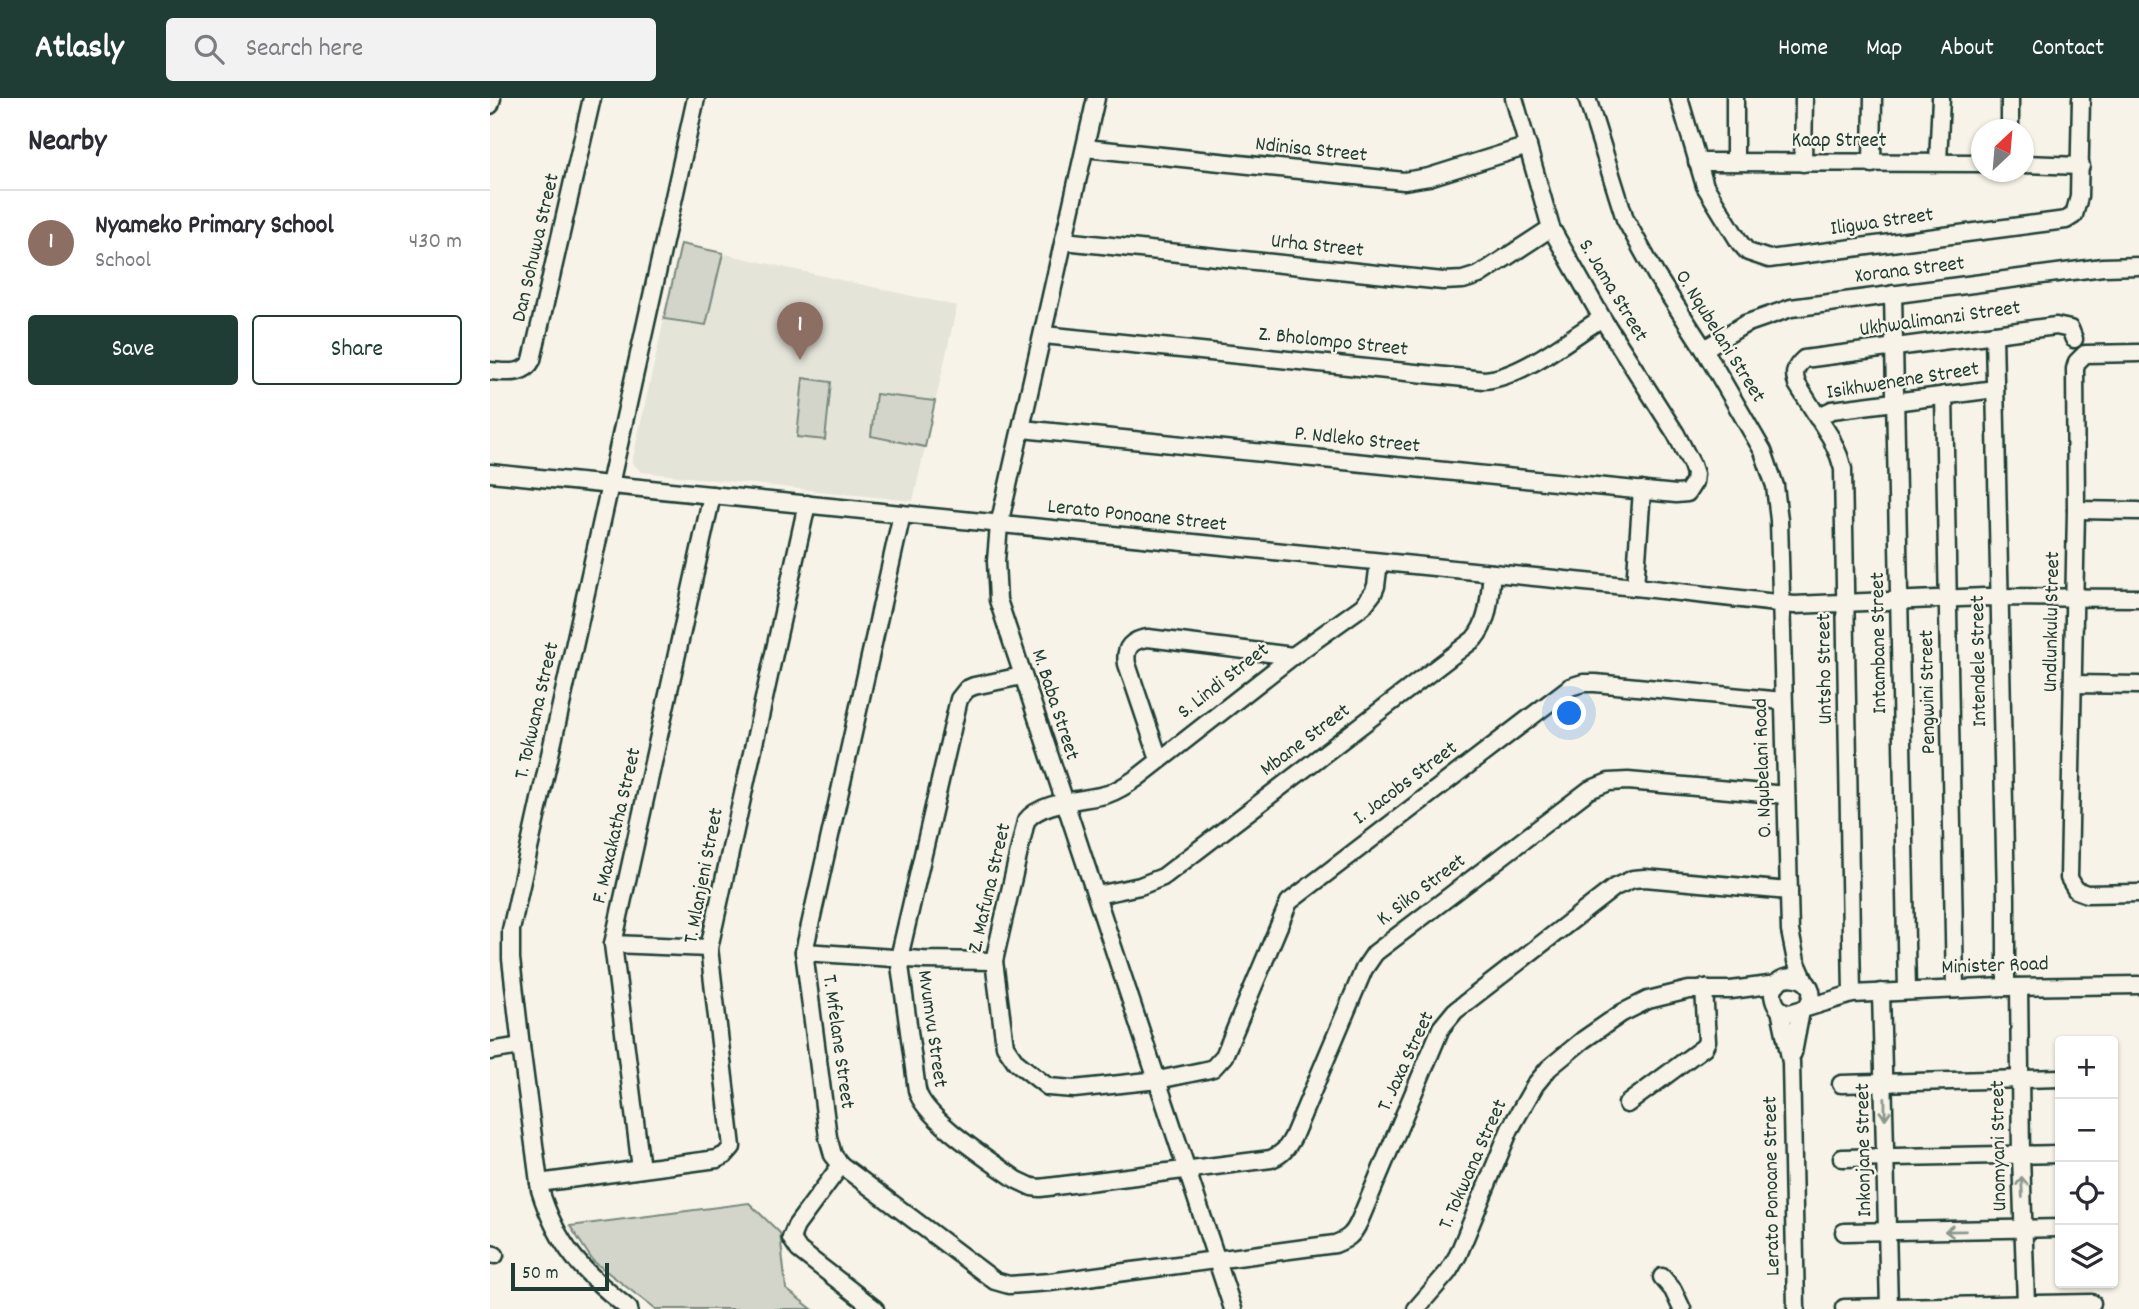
<!DOCTYPE html>
<meta charset="utf-8">
<style>
:root{--surface:#fff;--page:#f2f2f3;--text:#2b2b33;--muted:#7c7c81;--line:#e1e1e2;--accent:#1f3d34}
body{margin:0;font-family:Dekko,sans-serif;background:var(--page);color:var(--text)}
.controls{position:absolute;right:21px;bottom:21px;display:grid;overflow:hidden;border-radius:7px;box-shadow:0 2px 5px #0004}
.controls button{width:63px;height:63px;display:grid;place-items:center;padding:0;border:0;border-bottom:2px solid var(--line);background:var(--surface);color:var(--text);font:35px sans-serif}
.compass{position:absolute;left:1481px;top:21px;width:63px;height:63px;border-radius:50%;background:var(--surface);box-shadow:0 2px 5px #0004;rotate:26deg}
.scale{position:absolute;left:21px;bottom:18px;width:98px;box-sizing:border-box;padding-left:7px;border:4px solid #1f3d34;border-top:0;font-size:19px;line-height:24px;white-space:nowrap;color:#1f3d34;-webkit-text-stroke:5px #f7f3e8;paint-order:stroke}
.you{position:absolute;left:1080px;top:616px;width:24px;height:24px;margin:-18px;border:5px solid #fff;border-radius:50%;background:#1a73e8;box-shadow:0 0 0 10px #1a73e833}
.badge{display:grid;place-items:center;width:46px;height:46px;border-radius:50%;background:var(--accent);color:#fff;font-size:23px;font-weight:700}
.pin{position:absolute;translate:-50% -58px;filter:drop-shadow(0 2px 4px #0008)}
.pin::after{content:'';position:absolute;top:37px;width:24px;height:21px;background:inherit;clip-path:polygon(0 0,100% 0,50% 100%)}
.list{margin:0;padding:0;list-style:none}
h2{display:flex;justify-content:space-between;align-items:center;height:91px;margin:0;padding:0 28px;font-size:30px}
h2 small{font-size:23px;font-weight:400;color:var(--muted)}
.list li{display:grid;grid-template-columns:46px 1fr auto;gap:21px;align-items:center;box-sizing:border-box;height:105px;padding:0 28px;border-top:2px solid var(--line)}
.list b{display:block;font-size:26px;white-space:nowrap}
.list p{margin:0;font-size:23px;white-space:nowrap;color:var(--muted)}
.list em{font-size:23px;font-style:normal;color:var(--muted)}
.actions{display:flex;gap:14px;padding:21px 28px}
.actions a{flex:1;padding:16px 0;border:2px solid var(--accent);border-radius:7px;text-align:center;font-size:24px;color:var(--accent)}
.actions .main{background:var(--accent);color:#fff}
.icon{flex:none;width:38px;height:38px;fill:none;stroke:currentColor;stroke-width:2;stroke-linecap:round;stroke-linejoin:round}
.map{position:relative;flex:none;width:1649px;height:1211px;overflow:hidden}
header{display:flex;align-items:center;gap:42px;box-sizing:border-box;height:98px;padding:0 35px;background:var(--accent);color:#fff}
header strong{font-size:33px}
nav{display:flex;gap:38px;margin-inline-start:auto;font-size:24px}
.search{width:490px;height:63px;background:var(--page);display:flex;align-items:center;gap:18px;box-sizing:border-box;padding:0 24px;border-radius:7px;color:var(--muted);font-size:26px}
main{display:flex}
aside{flex:1;background:var(--surface)}
.map>svg:first-child{display:block}
.built{fill:#e5e4d9}
.green{fill:#d3d5ca;stroke:#79897f;stroke-width:2}
.lines{fill:none;stroke-linecap:round;stroke-linejoin:round}
.minor-casing{stroke:#1f3d34;stroke-width:21}
.minor{stroke:#f7f3e8;stroke-width:16}
.oneway{stroke:#8b988e}
.labels{text-anchor:middle;dominant-baseline:central;stroke-width:5;stroke-linejoin:round;paint-order:stroke}
.street-label{font-size:21px;fill:#1f3d34;stroke:#f7f3e8}
</style>
<header>
<strong>Atlasly</strong>
<div class="search"><svg class="icon" aria-label="search" viewBox="0 0 24 24"><circle cx="10" cy="10" r="6"/><path d="M15 15l6 6"/></svg>Search here</div>
<nav><a>Home</a><a>Map</a><a>About</a><a>Contact</a></nav>
</header>
<main>
<aside>
<h2>Nearby<small></small></h2>
<ul class="list">
<li><span class="badge" style="background:#8d6e63">1</span><div><b>Nyameko Primary School</b><p>School</p></div><em>430 m</em></li>
</ul>
<div class="actions"><a class="main">Save</a><a>Share</a></div>
</aside>
<div class="map">
<svg width="1649" height="1211" viewBox="0 0 1649 1211">
<rect width="100%" height="100%" fill="#f7f3e8"/>
<filter id="ink" filterUnits="userSpaceOnUse"><feTurbulence type="fractalNoise" baseFrequency=".0143" numOctaves="2"/><feDisplacementMap in="SourceGraphic" scale="14" xChannelSelector="R" yChannelSelector="G"/><feConvolveMatrix kernelMatrix="1 2 1 2 8 2 1 2 1" color-interpolation-filters="sRGB"/></filter>
<g filter="url(#ink)">
<path class="built" d="M191,146L467,208L423,403L151,374L142,364Z"/>
<g class="green">
<path d="M191,146L233,155L216,227L174,221Z"/>
<path d="M313,280L341,284L335,342L307,339Z"/>
<path d="M386,296L445,303L435,349L381,338Z"/>
<path d="M259,1105L290,1135L296,1191L322,1211H165L103,1163L80,1128Z"/>
</g>
<g class="lines">
<defs>
<g id="minor">
<path d="M606,0L509,427L506,463L508,502L743,1211"/>
<path d="M1097,0L1135,121L1166,177L1214,251L1273,353L1285,388L1289,422L1300,833L1306,863L1315,883"/>
<path d="M1189,0L1215,88L1250,145L1258,154L1279,161L1576,122L1584,117L1589,99L1591,0"/>
<path d="M0,7L2,0"/>
<path d="M1520,32V0"/>
<path d="M595,50L914,83L939,79L1038,48"/>
<path d="M1207,64L1492,65"/>
<path d="M1245,64V0"/>
<path d="M1448,64L1451,0"/>
<path d="M1313,65L1314,0"/>
<path d="M1382,66L1383,0"/>
<path d="M1534,66L1591,68"/>
<path d="M574,143L953,183L973,182L989,177L1061,130"/>
<path d="M1403,196L1417,893"/>
<path d="M1504,236L1516,801V889"/>
<path d="M554,237L994,282C1031,280 1080,240 1112,220"/>
<path d="M1214,251L1255,226L1301,210L1613,169L1649,168"/>
<path d="M1649,255L1595,256L1587,264L1585,271L1586,412L1579,780L1586,792L1597,796L1649,795"/>
<path d="M0,273C16,274 34,278 42,262L102,0"/>
<path d="M1454,297L1465,891"/>
<path d="M1327,319L1342,312L1505,291"/>
<path d="M532,331L1186,396L1197,395L1204,384L1205,376L1202,367L1186,336L1112,220L1061,130L1024,0"/>
<path d="M0,375L1145,489L1304,507L1494,499L1649,500"/>
<path d="M1586,412L1649,413"/>
<path d="M412,416L314,854L338,1039L343,1057L351,1067L505,1183L519,1187L560,1184L845,1146C858,1141 863,1137 869,1124L951,930L965,913L1125,789L1143,781L1155,780L1299,793"/>
<path d="M889,464L886,488L883,495L873,508L803,558L647,680C638,686 629,692 618,696C595,703 552,702 536,723L504,863L515,948L526,964L558,989L584,991L668,982L716,972L723,970L734,958L799,804L1080,589L1093,585H1105L1293,603"/>
<path d="M1145,489L1152,392"/>
<path d="M532,578L484,588L477,591L469,601L409,860L427,992C433,1020 502,1064 527,1082L542,1089L550,1090L781,1061C793,1056 797,1050 803,1039L874,871L885,855L1099,692L1119,684L1138,683L1296,697"/>
<path d="M1583,586L1649,587"/>
<path d="M669,661L637,566C634,549 642,542 658,540L803,558"/>
<path d="M607,797L650,788L673,779L984,541C1000,522 999,499 1002,475"/>
<path d="M123,846L219,850"/>
<path d="M314,854L433,862L504,863"/>
<path d="M1529,889L1531,1057L1536,1206"/>
<path d="M1391,894L1399,1209"/>
<path d="M1362,896L1353,371L1349,358L1341,340L1307,286C1303,275 1305,269 1314,261L1566,228L1580,231L1584,241"/>
<path d="M1316,910C1340,875 1274,867 1284,902C1286,910 1292,914 1300,915L1362,896L1516,889L1649,887"/>
<path d="M1290,912L1301,964L1306,1211"/>
<path d="M0,953L31,948"/>
<path d="M1303,955L1311,913"/>
<path d="M1351,986L1570,980"/>
<path d="M1137,1006L1214,949L1217,943L1214,890"/>
<path d="M1352,1060L1570,1056"/>
<path d="M351,1067L306,1128L301,1140L309,1152L385,1211"/>
<path d="M151,1071L123,846L222,397"/>
<path d="M49,1085L227,1061L235,1057L242,1049L219,850L317,406"/>
<path d="M1354,1134L1570,1130"/>
<path d="M0,1156L5,1157"/>
<path d="M1172,1179L1183,1192L1192,1211"/>
<path d="M1354,1210L1602,1205"/>
<path d="M139,1211C93,1174 68,1150 50,1092L31,948L21,861V832L206,0"/>
<path d="M926,1211L958,1174L968,1157L1020,1031L1045,987L1059,970L1093,942L1132,915L1158,902L1199,892H1241L1287,886"/>
</g>
</defs>
<use href="#minor" class="minor-casing"/>
<use href="#minor" class="minor"/>
</g>
<defs><path id="oneway-shaft" d="M-6 0H5M1.5-3L5.5 0L1.5 3" fill="none" stroke-width="1.6" stroke-linecap="round" stroke-linejoin="round" transform="scale(1.75)"/></defs>
<g class="oneway">
<use href="#oneway-shaft" transform="translate(1395 1011) rotate(89)"/>
<use href="#oneway-shaft" transform="translate(1532 1089) rotate(-92)"/>
<use href="#oneway-shaft" transform="translate(1465 1133) rotate(179)"/>
</g>
</g>
<g class="labels">
<g class="street-label">
<text x="1349" y="44">Kaap Street</text>
<text transform="translate(821 53) rotate(6)">Ndinisa Street</text>
<text transform="translate(1392 125) rotate(-8)">Iligwa Street</text>
<text transform="translate(827 149) rotate(6)">Urha Street</text>
<text transform="translate(47 150) rotate(-77)">Dan Sohuwa Street</text>
<text transform="translate(1420 173) rotate(-7)">Xorana Street</text>
<text transform="translate(1122 193) rotate(59)">S. Jama Street</text>
<text transform="translate(1450 222) rotate(-8)">Ukhwalimanzi Street</text>
<text transform="translate(1229 239) rotate(58)">O. Nqubelani Street</text>
<text transform="translate(843 245) rotate(6)">Z. Bholompo Street</text>
<text transform="translate(1413 284) rotate(-9)">Isikhwenene Street</text>
<text transform="translate(867 343) rotate(6)">P. Ndleko Street</text>
<text transform="translate(647 419) rotate(6)">Lerato Ponoane Street</text>
<text transform="translate(1563 524) rotate(-89)">Undlunkulu Street</text>
<text transform="translate(1390 545) rotate(-91)">Intambane Street</text>
<text transform="translate(1490 563) rotate(-91)">Intendele Street</text>
<text transform="translate(1336 571) rotate(-91)">Untsho Street</text>
<text transform="translate(734 584) rotate(-38)">S. Lindi Street</text>
<text transform="translate(1439 594) rotate(-91)">Pengwini Street</text>
<text transform="translate(564 607) rotate(72)">M. Baba Street</text>
<text transform="translate(48 613) rotate(-77)">T. Tokwana Street</text>
<text transform="translate(816 643) rotate(-37)">Mbane Street</text>
<text transform="translate(1274 670) rotate(-92)">O. Nqubelani Road</text>
<text transform="translate(916 686) rotate(-37)">I. Jacobs Street</text>
<text transform="translate(128 728) rotate(-77)">F. Maxakatha Street</text>
<text transform="translate(215 778) rotate(-79)">T. Mlanjeni Street</text>
<text transform="translate(501 790) rotate(-77)">Z. Mafuna Street</text>
<text transform="translate(932 793) rotate(-37)">K. Siko Street</text>
<text transform="translate(1505 869) rotate(-2)">Minister Road</text>
<text transform="translate(441 931) rotate(82)">Mvumvu Street</text>
<text transform="translate(347 944) rotate(82)">T. Mfelane Street</text>
<text transform="translate(917 964) rotate(-65)">T. Jaxa Street</text>
<text transform="translate(1510 1048) rotate(-91)">Unomyani Street</text>
<text transform="translate(1375 1052) rotate(-91)">Inkonjane Street</text>
<text transform="translate(984 1067) rotate(-66)">T. Tokwana Street</text>
<text transform="translate(1283 1088) rotate(-91)">Lerato Ponoane Street</text>
</g>
</g>
</svg>
<div class="controls">
<button>+</button>
<button>−</button>
<button><svg class="icon" aria-label="locate" viewBox="0 0 24 24"><circle cx="12" cy="12" r="6"/><path d="M12 2v4M12 18v4M2 12h4M18 12h4"/></svg></button>
<button><svg class="icon" aria-label="layers" viewBox="0 0 24 24"><path d="M12 4l9 5-9 5-9-5zM3 14l9 5 9-5"/></svg></button>
</div>
<svg class="compass" viewBox="-18 -18 36 36"><path d="M0-13l5 13h-10z" fill="#e53935"/><path d="M0 13l5-13h-10z" fill="#7c7c81"/></svg>
<div class="scale">50 m</div>
<div class="you"></div>
<div class="pin badge" style="left:310px;top:262px;background:#8d6e63">1</div>
</div>
</main>
